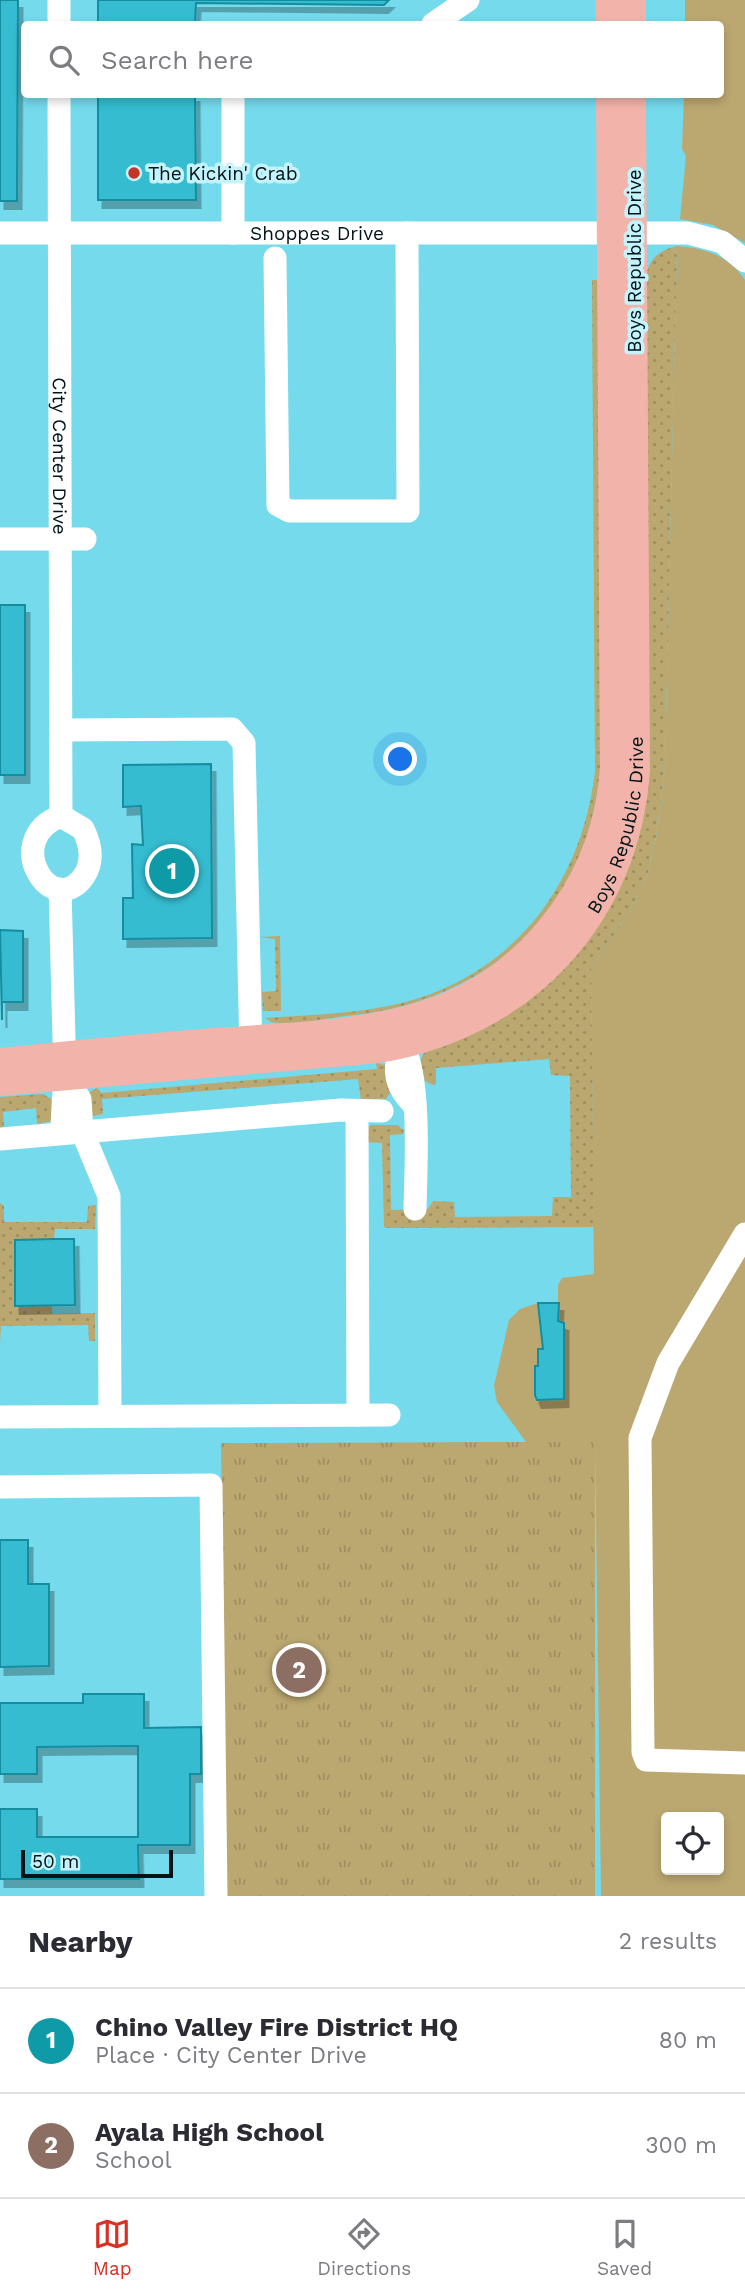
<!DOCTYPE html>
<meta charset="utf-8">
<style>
:root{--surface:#fff;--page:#f7f7f7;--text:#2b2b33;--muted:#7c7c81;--line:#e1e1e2;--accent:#d93025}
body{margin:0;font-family:"Work Sans",sans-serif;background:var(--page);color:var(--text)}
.controls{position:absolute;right:21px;bottom:21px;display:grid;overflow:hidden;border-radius:7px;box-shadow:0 4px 10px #0003}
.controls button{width:63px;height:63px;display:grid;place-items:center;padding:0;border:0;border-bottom:2px solid var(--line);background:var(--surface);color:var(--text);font:35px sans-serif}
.scale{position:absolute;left:21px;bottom:18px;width:152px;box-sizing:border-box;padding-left:7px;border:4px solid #001317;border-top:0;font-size:19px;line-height:24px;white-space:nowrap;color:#001317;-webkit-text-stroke:5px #c4f3fb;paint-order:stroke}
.you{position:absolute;left:401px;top:760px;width:24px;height:24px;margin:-18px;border:5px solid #fff;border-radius:50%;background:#1a73e8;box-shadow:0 0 0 10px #1a73e833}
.badge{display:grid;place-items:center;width:46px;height:46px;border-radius:50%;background:var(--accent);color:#fff;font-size:23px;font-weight:700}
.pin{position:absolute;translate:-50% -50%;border:4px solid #fff;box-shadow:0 2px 7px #0006}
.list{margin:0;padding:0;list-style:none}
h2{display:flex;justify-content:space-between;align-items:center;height:91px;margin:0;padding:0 28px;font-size:30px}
h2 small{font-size:23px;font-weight:400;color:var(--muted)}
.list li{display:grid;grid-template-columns:46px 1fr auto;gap:21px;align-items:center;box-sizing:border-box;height:105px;padding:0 28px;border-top:2px solid var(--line)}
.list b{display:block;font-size:26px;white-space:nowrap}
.list p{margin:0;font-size:23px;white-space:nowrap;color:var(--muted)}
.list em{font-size:23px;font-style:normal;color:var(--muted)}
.icon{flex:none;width:38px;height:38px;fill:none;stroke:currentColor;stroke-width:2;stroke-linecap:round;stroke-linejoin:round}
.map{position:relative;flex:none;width:745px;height:1896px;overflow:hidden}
.search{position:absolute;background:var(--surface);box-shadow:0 4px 10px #0003;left:21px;right:21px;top:21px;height:77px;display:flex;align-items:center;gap:18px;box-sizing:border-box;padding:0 24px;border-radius:7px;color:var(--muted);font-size:26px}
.sheet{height:301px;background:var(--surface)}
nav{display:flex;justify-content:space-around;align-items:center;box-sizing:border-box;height:98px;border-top:2px solid var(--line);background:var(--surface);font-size:19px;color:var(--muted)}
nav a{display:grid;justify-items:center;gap:4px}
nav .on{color:var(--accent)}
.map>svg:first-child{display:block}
.grass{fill:#bba770;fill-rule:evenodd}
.park{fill:url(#park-tufts)}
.garden{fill:url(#garden-dots)}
.building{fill:#36bcd0;stroke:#158d9e;stroke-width:2;filter:url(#shadow)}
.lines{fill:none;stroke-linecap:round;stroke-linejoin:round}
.minor{stroke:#fff;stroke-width:23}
.major{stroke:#f2b3aa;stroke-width:28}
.poi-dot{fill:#c33627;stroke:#c4f3fb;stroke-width:2.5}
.labels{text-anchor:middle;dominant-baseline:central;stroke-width:7;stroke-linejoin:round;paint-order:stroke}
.poi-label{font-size:19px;fill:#001317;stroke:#c4f3fb;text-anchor:start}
.street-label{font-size:19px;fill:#001317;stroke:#c4f3fb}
</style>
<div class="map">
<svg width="745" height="1896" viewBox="0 0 745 1896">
<defs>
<pattern id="park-tufts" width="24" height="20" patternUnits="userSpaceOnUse" patternTransform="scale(1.75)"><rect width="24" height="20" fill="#bba770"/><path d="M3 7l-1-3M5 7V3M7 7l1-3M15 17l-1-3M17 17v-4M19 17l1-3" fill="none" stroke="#9f8f60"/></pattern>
<pattern id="garden-dots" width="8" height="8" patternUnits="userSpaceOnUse" patternTransform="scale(1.75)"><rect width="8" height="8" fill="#bba770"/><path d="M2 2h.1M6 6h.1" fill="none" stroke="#9f8f60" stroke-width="1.8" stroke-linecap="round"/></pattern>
<filter id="shadow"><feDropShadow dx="4.5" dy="8" stdDeviation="0" flood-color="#0004"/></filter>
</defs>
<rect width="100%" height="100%" fill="#74daec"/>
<g class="grass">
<path d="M685,0H745V243L713,225L680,219L686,156L682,149L684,95L720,94V24H685Z"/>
<path d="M677,246C705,248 729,256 745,280V1896H601L595,1443H389L526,1442L497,1402L494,1386L509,1320L520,1309L538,1303L543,1349H538V1366H535L537,1400L564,1399L565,1396L564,1323L558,1321V1285L562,1278L594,1274L591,969L631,909L647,877L657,833L665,764ZM666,1817H719V1870H666Z"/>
</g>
<path class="park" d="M595,1442V1896H226L221,1443Z"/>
<g class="garden">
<path d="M677,246L665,764L657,832L647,877L631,909L591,969L594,1227L387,1228L384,1227L382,1143L367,1142V1128L371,1125H398L404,1131L403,1134L390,1135L391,1210L428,1209L433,1201L454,1202L455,1217L552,1216L553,1197H571L570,1076L551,1075L549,1059L436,1068V1084L433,1085L425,1081L420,1061L424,1053C554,1007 635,915 649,775L646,277C649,259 659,250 677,246Z"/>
<path d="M592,280H598L600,775C596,802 591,827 582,853C545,951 446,1008 345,1016C322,1019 294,1026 271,1022L265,1018C307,1015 352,1014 393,1005C510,979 581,888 595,772Z"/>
<path d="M280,936L281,1011H263L262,992L276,991L275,939L259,937Z"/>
<path d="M376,1063L385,1065L392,1090L386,1099L361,1100L358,1079L102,1099L103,1114L91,1116L86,1094L97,1088L102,1093L377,1069Z"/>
<path d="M43,1094L51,1099L52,1121L37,1124L36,1108L3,1112L4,1127L0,1129V1097Z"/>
<path d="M0,1203L4,1206V1222H87L88,1206L96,1205L95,1229H55L54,1239L15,1240V1305L52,1306V1314L95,1313V1341H89L88,1325L1,1326L0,1344Z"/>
</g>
<g class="building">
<path d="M0,0H18L17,201H0Z"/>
<path d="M98,0H389L384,5L196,3L195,24H98Z"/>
<path d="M98,94H195L196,200H98Z"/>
<rect x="0" y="605" width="25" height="170"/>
<path d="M211,764L212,938L123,939V898H133L132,844L143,845L141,806L123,807V765Z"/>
<path d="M0,930L23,931V1002H2V1020Z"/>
<path d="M54,1239H74L75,1305L15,1306V1240Z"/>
<path d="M538,1303H559L558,1321L564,1323V1399L537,1400L535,1395V1366H538V1349H543Z"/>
<path d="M0,1540H28V1584H49V1666L0,1667Z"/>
<path d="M83,1694H144V1728L201,1727V1774H190V1845H138L139,1879H0V1809H37V1837H138V1746L37,1747V1774H0V1703H83Z"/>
</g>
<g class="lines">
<g class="minor">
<path d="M59,0V24"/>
<path d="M433,24L468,0"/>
<path id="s1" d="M59,94L61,816"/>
<path id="s2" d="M0,233H688L722,242L745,261"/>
<path d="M233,233V94"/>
<path d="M275,258L278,505L289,511H408L407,233"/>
<path d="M0,539H85"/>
<path d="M61,730L232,729L244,743L251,1054"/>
<path d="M61,816L83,829C91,845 94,861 84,876C52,922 0,839 61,816Z"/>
<path d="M60,889L65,1076L62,1125L82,1131"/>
<path d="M403,1045C421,1081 416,1166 415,1209"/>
<path d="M401,1048C392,1071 396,1087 413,1104"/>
<path d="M65,1076L80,1099L82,1131L109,1196L110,1416"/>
<path d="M357,1111L358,1415"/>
<path d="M0,1139L341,1110L382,1111"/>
<path d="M745,1234L668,1363L640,1438L643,1752L646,1760L745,1763"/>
<path d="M0,1417L389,1415"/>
<path d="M0,1487L211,1485L216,1896"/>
</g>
<g class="major">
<path d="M609,0L610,24"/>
<path d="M632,0V24"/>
<path d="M0,1062C72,1055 145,1047 217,1042C355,1031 475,1036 564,911C594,868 611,819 614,767L610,94"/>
<path id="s3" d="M0,1082L379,1049C523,1025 626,917 636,770L632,94"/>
</g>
</g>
<circle class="poi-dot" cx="134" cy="173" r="7"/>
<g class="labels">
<g class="poi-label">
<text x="148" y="173">The Kickin' Crab</text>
</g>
<g class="street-label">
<text stroke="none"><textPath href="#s2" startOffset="317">Shoppes Drive</textPath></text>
<text transform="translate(634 261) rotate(-90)">Boys Republic Drive</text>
<text stroke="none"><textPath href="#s1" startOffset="362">City Center Drive</textPath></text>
<text stroke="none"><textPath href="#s3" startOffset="733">Boys Republic Drive</textPath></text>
</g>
</g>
</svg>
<div class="controls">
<button><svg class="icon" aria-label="locate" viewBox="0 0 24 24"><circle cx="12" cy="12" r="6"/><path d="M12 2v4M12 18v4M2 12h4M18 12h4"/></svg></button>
</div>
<div class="scale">50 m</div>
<div class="you"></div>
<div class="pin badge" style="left:172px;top:871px;background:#0f9aa8">1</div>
<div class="pin badge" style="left:299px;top:1670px;background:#8d6e63">2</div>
<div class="search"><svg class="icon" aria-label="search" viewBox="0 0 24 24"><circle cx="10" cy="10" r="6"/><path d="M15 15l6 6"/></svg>Search here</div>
</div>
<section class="sheet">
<h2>Nearby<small>2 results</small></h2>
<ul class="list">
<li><span class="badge" style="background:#0f9aa8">1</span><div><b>Chino Valley Fire District HQ</b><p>Place · City Center Drive</p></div><em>80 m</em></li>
<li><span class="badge" style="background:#8d6e63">2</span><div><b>Ayala High School</b><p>School</p></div><em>300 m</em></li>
</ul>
</section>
<nav>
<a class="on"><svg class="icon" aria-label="map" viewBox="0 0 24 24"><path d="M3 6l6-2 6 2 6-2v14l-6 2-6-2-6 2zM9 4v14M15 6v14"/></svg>Map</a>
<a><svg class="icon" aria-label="directions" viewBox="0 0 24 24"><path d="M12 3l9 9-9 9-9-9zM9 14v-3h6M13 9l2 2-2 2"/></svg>Directions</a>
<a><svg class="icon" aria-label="saved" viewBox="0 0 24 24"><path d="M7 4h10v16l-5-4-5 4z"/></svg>Saved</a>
</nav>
